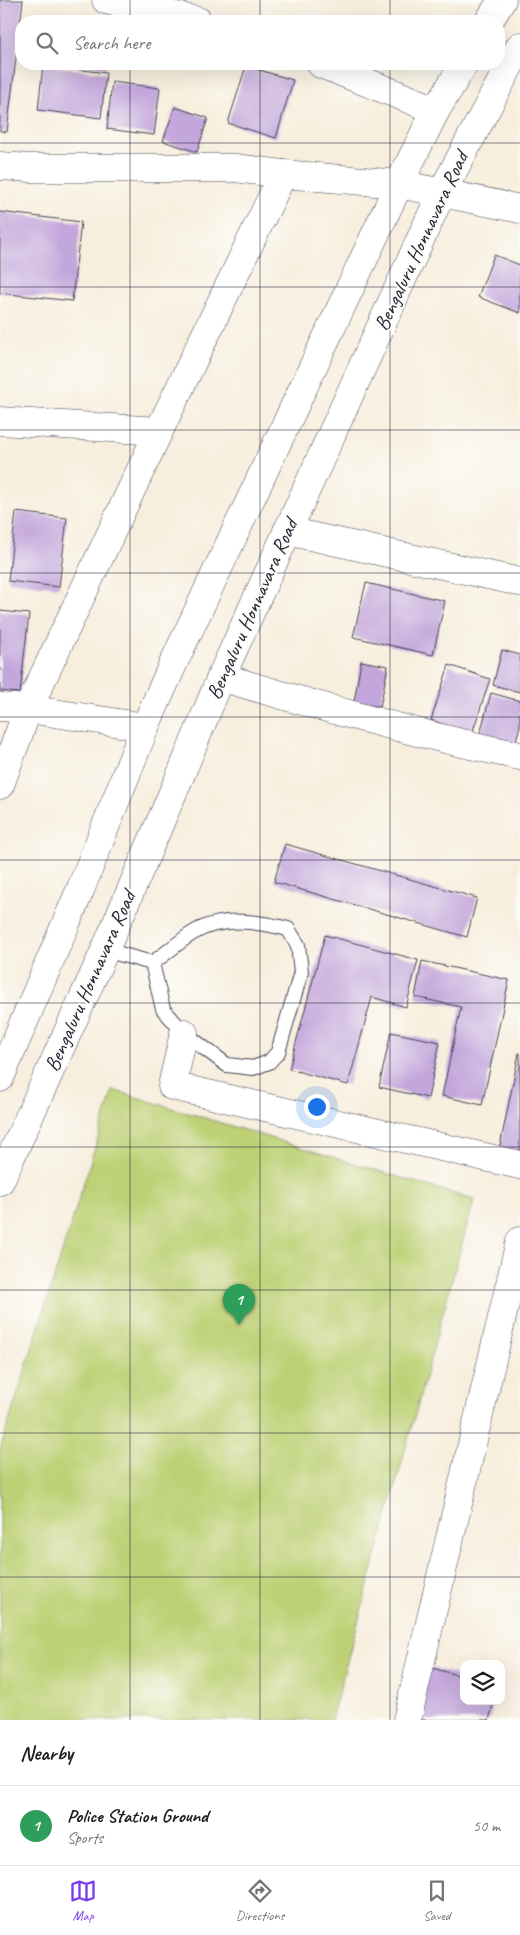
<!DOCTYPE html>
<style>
:root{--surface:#fff;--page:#f2f2f2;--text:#202124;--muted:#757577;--line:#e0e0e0;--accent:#7c3aed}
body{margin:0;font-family:Caveat,sans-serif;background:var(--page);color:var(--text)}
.controls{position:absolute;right:15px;bottom:15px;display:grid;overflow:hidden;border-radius:10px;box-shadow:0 5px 20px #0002}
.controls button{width:45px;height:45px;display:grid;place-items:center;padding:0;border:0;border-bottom:1px solid var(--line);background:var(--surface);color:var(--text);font:25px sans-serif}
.you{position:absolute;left:316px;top:1106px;width:18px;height:18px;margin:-12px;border:4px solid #fff;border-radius:50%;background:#1a73e8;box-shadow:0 0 0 8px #1a73e833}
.badge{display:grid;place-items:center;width:32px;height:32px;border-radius:50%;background:var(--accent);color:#fff;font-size:16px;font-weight:700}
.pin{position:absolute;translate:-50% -41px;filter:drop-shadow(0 1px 2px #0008)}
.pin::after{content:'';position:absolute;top:26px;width:18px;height:15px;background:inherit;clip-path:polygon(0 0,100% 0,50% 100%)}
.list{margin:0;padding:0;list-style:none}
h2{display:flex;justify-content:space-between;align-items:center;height:65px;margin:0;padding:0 20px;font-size:21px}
h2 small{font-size:16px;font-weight:400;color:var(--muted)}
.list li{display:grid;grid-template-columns:32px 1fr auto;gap:15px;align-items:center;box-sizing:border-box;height:80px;padding:0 20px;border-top:1px solid var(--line)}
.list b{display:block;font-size:19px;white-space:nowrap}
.list p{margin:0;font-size:16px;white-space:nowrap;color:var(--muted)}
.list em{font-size:16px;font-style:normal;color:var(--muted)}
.icon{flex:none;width:28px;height:28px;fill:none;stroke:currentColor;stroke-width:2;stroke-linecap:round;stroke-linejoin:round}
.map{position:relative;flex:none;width:520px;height:1720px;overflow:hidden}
.search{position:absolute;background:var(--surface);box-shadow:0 5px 20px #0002;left:15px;right:15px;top:15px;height:55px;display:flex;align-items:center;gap:12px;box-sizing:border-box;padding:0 18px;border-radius:20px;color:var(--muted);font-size:19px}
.sheet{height:145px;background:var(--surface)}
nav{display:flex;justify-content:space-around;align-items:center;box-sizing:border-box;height:70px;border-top:1px solid var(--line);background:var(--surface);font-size:14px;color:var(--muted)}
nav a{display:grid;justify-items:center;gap:2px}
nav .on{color:var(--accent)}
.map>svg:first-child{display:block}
.green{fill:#bdd074;stroke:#707958}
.building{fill:#c3a6db}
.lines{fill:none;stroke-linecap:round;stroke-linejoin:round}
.lane-casing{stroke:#424153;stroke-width:16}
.street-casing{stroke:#424153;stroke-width:29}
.secondary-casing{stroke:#424153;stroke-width:29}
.primary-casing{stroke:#424153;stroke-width:29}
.lane{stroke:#fff;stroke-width:14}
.street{stroke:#fff;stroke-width:28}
.secondary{stroke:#fff;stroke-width:28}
.primary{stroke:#fff;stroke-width:28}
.grid{fill:none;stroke:#22223b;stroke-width:1;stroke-opacity:0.55}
.labels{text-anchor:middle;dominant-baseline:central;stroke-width:4;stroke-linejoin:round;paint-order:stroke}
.street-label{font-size:21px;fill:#22223b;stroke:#fdfcf7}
</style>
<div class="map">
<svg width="520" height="1720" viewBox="0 0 520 1720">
<rect width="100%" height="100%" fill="#fdfcf7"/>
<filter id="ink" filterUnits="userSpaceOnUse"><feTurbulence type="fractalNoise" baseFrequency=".02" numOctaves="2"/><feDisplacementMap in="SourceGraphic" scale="10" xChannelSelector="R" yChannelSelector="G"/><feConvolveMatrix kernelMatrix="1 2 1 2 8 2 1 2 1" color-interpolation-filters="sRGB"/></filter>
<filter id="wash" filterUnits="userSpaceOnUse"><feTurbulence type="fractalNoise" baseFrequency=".0096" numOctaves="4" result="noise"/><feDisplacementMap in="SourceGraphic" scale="20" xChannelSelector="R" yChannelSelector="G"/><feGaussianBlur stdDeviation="1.12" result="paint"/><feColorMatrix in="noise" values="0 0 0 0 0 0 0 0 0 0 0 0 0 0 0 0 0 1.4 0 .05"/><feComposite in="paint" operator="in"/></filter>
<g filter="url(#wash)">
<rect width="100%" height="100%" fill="#f7eedd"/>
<path class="green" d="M113,1090L474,1200L331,1720H0V1450Z"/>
<g id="blocks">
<g class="building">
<path d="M0,0H23L7,132L0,131Z"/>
<path d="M78,64H105V68Z"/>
<path d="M43,65L106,73L101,118L38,110Z"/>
<path d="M246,66L293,80L276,138L228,123Z"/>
<path d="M112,82L160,88L154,135L107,129Z"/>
<path d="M175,107L208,118L197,152L163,141Z"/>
<path d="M0,212L81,222L72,301L0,293Z"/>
<path d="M494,255L520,265V313L478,297Z"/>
<path d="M16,512L67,518L59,587L8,581Z"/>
<path d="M366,583L445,601L433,655L353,637Z"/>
<path d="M0,611L29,614L20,693L0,691Z"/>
<path d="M502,650L520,655V692L493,685Z"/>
<path d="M361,661L388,666L380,707L354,702Z"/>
<path d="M449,665L490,679L472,734L431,720Z"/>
<path d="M491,693L520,701V726L515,744L480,734Z"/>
<path d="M285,844L477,898L467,937L274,882Z"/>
<path d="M325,935L418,960L406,1007L372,997L348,1085L289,1069Z"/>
<path d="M422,961L509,980L482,1105L442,1096L461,1007L415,997Z"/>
<path d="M391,1032L440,1042L428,1098L379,1087Z"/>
<path d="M519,1053H520V1156L499,1151Z"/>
<path d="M418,1664L464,1677V1701H494L489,1720H403Z"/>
</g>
</g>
</g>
<g filter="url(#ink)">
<use href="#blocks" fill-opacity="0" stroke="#424153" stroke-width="1"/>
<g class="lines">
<defs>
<path id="lane" d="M105,950L152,963C166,954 178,942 193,933C221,916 257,921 288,929L298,945L301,972L278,1052L269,1062L253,1068L227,1065L184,1033L163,1009L152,963"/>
<g id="street">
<path d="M106,0L198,21"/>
<path d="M321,64L436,110"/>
<path d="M0,166L31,168H235L283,174L399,184"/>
<path d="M0,421L159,431"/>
<path d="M287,531L520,582"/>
<path d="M221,677C320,707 419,735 520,756"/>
<path d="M0,707L28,709L145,727"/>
<path d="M0,785L28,709L159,431L283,174"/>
<path d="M184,1033L172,1086L520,1165"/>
<path d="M407,1720L520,1241"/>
</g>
<path id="secondary" d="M399,184L520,209"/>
<g id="primary">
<path d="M489,21L502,0"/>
<path d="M0,1078L81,888L145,727L174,662L399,184L436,110L464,64"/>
<path d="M0,1181L105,950L181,774L221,677L442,192L520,46"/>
</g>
</defs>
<use href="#lane" class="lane-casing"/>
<use href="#street" class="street-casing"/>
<use href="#secondary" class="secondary-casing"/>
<use href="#primary" class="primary-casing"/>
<use href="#lane" class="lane"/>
<use href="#street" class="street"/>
<use href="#secondary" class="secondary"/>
<use href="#primary" class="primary"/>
</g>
</g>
<path class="grid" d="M130,0V21M260,0V21M390,0V21M130,64V1720M260,64V1720M390,64V1720M0,143H520M0,287H520M0,430H520M0,573H520M0,717H520M0,860H520M0,1003H520M0,1147H520M0,1290H520M0,1433H520M0,1577H520"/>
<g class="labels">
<g class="street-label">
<text transform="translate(421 241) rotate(-65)">Bengaluru Honnavara Road</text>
<text transform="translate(252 609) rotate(-66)">Bengaluru Honnavara Road</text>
<text transform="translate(90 981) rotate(-66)">Bengaluru Honnavara Road</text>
</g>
</g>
</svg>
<div class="controls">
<button><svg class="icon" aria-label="layers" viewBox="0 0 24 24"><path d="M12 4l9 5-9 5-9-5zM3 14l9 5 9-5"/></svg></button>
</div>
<div class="you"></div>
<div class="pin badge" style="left:239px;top:1325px;background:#2e9e5b">1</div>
<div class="search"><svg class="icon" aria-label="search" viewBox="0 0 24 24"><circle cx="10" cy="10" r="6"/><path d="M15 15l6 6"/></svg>Search here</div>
</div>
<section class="sheet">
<h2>Nearby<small></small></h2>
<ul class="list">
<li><span class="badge" style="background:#2e9e5b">1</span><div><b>Police Station Ground</b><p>Sports</p></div><em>50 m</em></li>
</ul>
</section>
<nav>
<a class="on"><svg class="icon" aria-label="map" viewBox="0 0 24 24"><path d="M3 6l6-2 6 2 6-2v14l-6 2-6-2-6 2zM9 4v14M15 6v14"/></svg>Map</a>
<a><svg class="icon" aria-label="directions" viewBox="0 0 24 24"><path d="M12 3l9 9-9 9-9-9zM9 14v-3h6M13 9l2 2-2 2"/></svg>Directions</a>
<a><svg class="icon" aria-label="saved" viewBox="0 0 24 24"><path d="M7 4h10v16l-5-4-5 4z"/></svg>Saved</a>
</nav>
